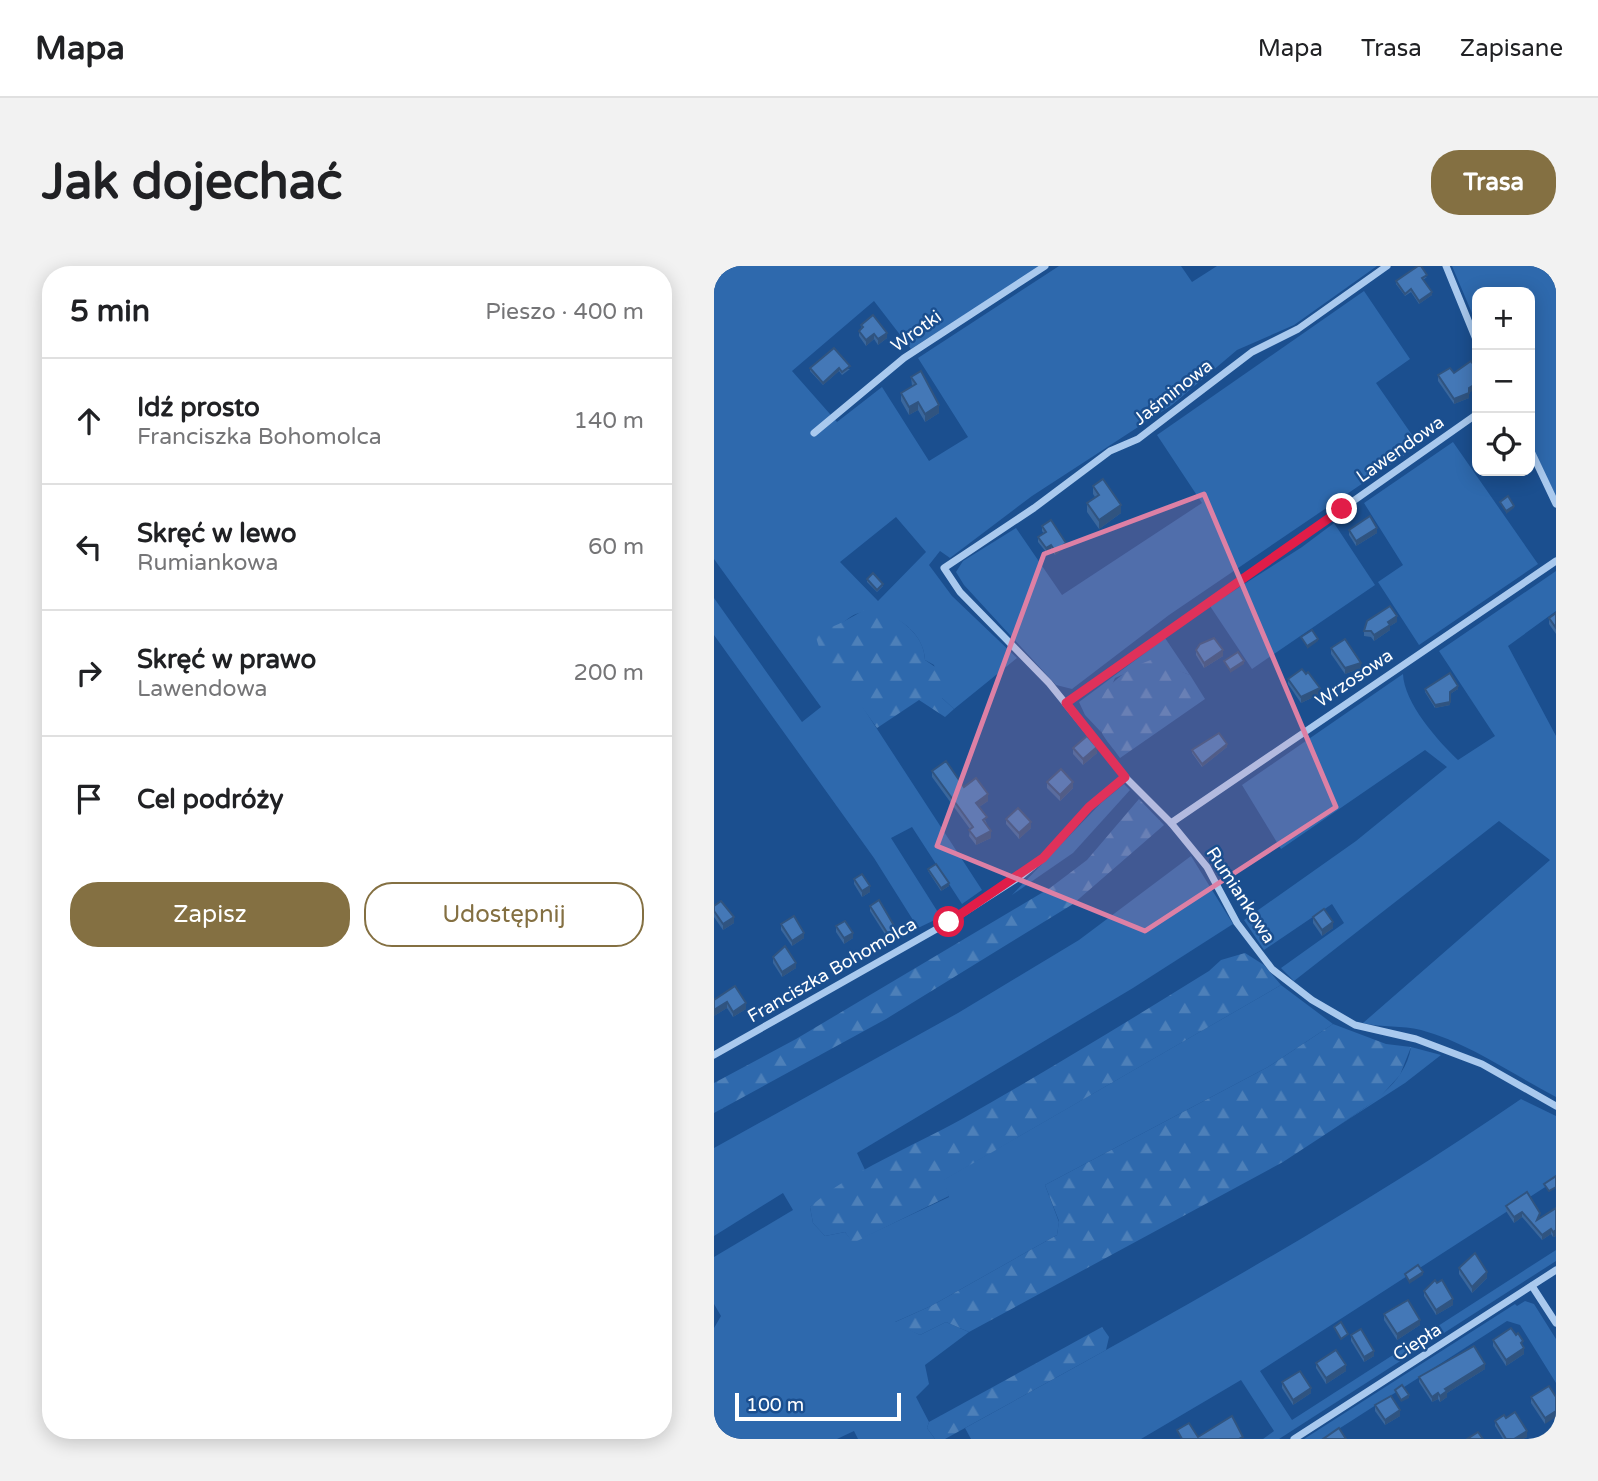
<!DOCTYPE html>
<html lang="pl">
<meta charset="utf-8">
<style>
:root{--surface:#fff;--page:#f2f2f2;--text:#202124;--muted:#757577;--line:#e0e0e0;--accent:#847042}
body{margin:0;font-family:"Varela Round",sans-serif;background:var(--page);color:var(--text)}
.controls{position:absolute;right:21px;top:21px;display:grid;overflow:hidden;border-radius:14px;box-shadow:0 4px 18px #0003}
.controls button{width:63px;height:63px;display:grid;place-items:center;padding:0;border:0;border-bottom:2px solid var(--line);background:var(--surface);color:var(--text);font:35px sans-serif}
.scale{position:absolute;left:21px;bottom:18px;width:166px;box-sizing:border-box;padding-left:7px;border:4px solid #fff;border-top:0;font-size:19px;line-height:24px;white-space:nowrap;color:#fff;-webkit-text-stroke:5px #1b4f8f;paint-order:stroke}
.stop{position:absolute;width:21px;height:21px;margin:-16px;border:5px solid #e11d48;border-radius:50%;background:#fff}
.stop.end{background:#e11d48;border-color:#fff;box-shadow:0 2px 7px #0008}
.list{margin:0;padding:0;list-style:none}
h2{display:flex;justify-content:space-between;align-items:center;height:91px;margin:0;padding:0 28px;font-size:30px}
h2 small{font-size:23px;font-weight:400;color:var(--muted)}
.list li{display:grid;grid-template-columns:46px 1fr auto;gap:21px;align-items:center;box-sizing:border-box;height:126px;padding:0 28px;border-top:2px solid var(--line)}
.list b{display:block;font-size:26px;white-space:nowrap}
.list p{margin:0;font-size:23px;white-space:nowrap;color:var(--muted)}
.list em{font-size:23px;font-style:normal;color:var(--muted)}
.actions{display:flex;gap:14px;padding:21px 28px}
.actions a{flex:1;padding:16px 0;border:2px solid var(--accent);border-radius:28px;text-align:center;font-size:24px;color:var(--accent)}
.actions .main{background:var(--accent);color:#fff}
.icon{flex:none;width:38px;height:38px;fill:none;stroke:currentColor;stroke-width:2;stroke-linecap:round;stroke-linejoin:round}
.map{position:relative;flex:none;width:842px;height:1173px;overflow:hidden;border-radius:28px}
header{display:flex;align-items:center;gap:42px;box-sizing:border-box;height:98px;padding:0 35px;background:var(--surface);border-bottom:2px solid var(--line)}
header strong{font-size:33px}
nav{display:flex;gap:38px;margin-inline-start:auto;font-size:24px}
.intro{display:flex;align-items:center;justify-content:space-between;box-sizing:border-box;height:168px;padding:0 42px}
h1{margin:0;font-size:49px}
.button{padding:18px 32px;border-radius:28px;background:var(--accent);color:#fff;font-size:24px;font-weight:700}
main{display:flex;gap:42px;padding:0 42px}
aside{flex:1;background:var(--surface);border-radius:28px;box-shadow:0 4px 18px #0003}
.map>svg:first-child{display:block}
.grass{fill:#2e69ad;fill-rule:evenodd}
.forest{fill:url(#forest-firs)}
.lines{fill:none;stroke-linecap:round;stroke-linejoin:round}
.minor{stroke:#a9c9ee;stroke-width:7}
.wall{fill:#3a679d}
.shaded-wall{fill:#305480}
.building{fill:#4478b7;stroke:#305480;stroke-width:2}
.route{stroke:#e11d48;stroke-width:9}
.marked{fill:#dd80a5;fill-opacity:0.2;stroke:#dd80a5;stroke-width:5;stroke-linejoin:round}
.labels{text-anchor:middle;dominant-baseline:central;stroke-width:5;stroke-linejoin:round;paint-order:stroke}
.street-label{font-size:18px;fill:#fff;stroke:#1b4f8f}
</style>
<header>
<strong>Mapa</strong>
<nav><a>Mapa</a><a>Trasa</a><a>Zapisane</a></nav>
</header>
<div class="intro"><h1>Jak dojechać</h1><a class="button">Trasa</a></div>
<main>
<aside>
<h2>5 min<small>Pieszo · 400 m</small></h2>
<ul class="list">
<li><svg class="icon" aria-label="ahead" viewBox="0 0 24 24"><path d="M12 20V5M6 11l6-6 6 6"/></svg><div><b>Idź prosto</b><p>Franciszka Bohomolca</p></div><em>140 m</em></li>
<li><svg class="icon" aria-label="left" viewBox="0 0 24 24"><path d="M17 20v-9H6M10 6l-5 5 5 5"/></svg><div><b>Skręć w lewo</b><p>Rumiankowa</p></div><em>60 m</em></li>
<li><svg class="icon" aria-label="right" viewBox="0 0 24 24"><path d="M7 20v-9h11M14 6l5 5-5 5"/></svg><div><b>Skręć w prawo</b><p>Lawendowa</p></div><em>200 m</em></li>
<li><svg class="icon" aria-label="arrive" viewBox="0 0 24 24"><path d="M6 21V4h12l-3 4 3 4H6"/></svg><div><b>Cel podróży</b></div></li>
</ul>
<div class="actions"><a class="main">Zapisz</a><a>Udostępnij</a></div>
</aside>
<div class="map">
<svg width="842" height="1173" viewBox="0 0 842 1173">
<defs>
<pattern id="forest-firs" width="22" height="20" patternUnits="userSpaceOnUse" patternTransform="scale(1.75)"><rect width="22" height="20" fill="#2e69ad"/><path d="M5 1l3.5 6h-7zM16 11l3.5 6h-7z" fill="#4d80b9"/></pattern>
</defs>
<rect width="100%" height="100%" fill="#1b4f8f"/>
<g class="grass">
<path d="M6,0H327L197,83L160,35L78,105L123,156L168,121L215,195L254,171L204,92L345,0H467L478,16L503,0H663L580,59L523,84L458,139L318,230L236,292L226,285L215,299L238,330L303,392L240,443L228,432L220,399L211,394C210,363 172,339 142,348C136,350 128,358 123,361L137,423L268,624L248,638L198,561L177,572L227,651L204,662L160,592L0,369V332L88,456L107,441L0,293V6ZM182,251L212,286L164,335L126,296Z"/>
<path d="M738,0H842V230L816,177V26H763V59Z"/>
<path d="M650,25L696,93L662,117L705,179L455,349L358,423L342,419L250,319L242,306L249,295L302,262L348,329L488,237L443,169Z"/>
<path d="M739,176L824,298L705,379L664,316L689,299L650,237Z"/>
<path d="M620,257L661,319L538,403L496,340L588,281Z"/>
<path d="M842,305V345L794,380L842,470V831C798,808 755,777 707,764C688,759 668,762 649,757L836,594L785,555L580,715L567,702L630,657L618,638L550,684L530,654L642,575L733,501L711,484L567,583L528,519L689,408C690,437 724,475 744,494L781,470L725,385Z"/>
<path d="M451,372L476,409C447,399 430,399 401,412L384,451L387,466L371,449L365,436Z"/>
<path d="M410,518L416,524L359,587L298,629L387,537Z"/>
<path d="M477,590L519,658L419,722L143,887L151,904L96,941L99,957L111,970L131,966L139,976L235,931L229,914L567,719L619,758L554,801L331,919L345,956L343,969L217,1040L181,1056L206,1069L232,1056L255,1066L211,1099L215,1118L202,1131L215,1156L213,1162L221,1173H144L140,1165L123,1173H0V1062L7,1050L0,1038V991L79,944L69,927L0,970V882L244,747L365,674Z"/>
<path d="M697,781L727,789L691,817L624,860C653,840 691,819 697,781Z"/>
<path d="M807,833L842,850V914L546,1105L578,1154L842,984V995L565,1173H549L560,1165L527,1114L427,1173H257L251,1162C439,1058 630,955 807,833Z"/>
<path d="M811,1035L820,1038L842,1073V1117L806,1059L793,1055L609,1173H590L801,1038L803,1040Z"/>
</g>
<g class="forest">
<path d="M160,340C183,351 210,366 211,394L227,405L233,416L228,432L240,443L231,451L205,434L163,462L105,381L100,365C128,361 135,350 160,340Z"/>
<path d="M446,391L450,399L476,409L491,433L406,492C400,483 391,474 387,465C370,427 416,399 446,391Z"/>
<path d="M425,533L450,559L359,638L172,753L0,847V817L82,773L336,622L373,594Z"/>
<path d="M531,687L550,699L567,719L230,914L235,930L139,977L131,966L111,970L99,957L96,941C136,905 200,880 248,853C331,806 413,756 495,705L507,694Z"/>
<path d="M619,758L672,778L697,781L686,809L665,832L624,860L569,896L255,1066L232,1056L206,1069L179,1057L217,1040L343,969L345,955L331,919L554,801Z"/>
<path d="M388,1061L395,1071L392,1084L231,1173H221L213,1162L215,1156Z"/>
</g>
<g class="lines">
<g class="minor">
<path d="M673,0L584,63L538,86L424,173L396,185L320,242L230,302L246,326L335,417L411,511L457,557L493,601L523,657L558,703L598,734L641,759L702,773L768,798L842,840"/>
<path d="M732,0L763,76"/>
<path d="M100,167L190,92L331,0"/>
<path d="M816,183L842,238"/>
<path d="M352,437L763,148"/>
<path d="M457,557L842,295"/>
<path d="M0,789L235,656L307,610L329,592L375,541L411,511"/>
<path d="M818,1020L842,1057"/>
<path d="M580,1173L842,1004"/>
<path d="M836,1173L842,1169"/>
</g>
</g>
<g class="wall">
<path d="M713,11L709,14L718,29L705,38L697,26L691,30L682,18V15Z"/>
<path d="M147,59L173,72L164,79L160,73L152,80L145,70V65L147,63Z"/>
<path d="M96,102L136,103L128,109L125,105L109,119L96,105Z"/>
<path d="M740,107L755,127V132L740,138L724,115V109Z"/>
<path d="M197,111L225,147L211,156L204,144L195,149L187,135V127L198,120Z"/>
<path d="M379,220L407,247L385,263L373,246V237L381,231L379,228Z"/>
<path d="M328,260L352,281L341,289L337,283L332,286L324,276V271L330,268L328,265Z"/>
<path d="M635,264L663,267L642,280L635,269Z"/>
<path d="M153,313L169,320L163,326L153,316Z"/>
<path d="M842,347V368L835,358V352Z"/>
<path d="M683,356L676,360V364L660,375L657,371L650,370V365Z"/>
<path d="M617,382L647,402L631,408L617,388Z"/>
<path d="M482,384L509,390L490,402L482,389Z"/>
<path d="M574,413L606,428L587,437L574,418Z"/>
<path d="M711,423H744L736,428V439L721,442L711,426Z"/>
<path d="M513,481L488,501L478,487V484Z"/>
<path d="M359,482L383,487L369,499L359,488Z"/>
<path d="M218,505L250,521L274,535L265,541L273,558H272L277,572L262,579L255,570L256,563L218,511Z"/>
<path d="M333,516L359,522L346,535L333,522Z"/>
<path d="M292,553L317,562L305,573L292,558Z"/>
<path d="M214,603L235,620L227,625L214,605Z"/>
<path d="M140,613L156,626L148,631L140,618Z"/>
<path d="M0,640L20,657L9,664L0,651Z"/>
<path d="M156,640L182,668L174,673L156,645Z"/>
<path d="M599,651L619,662L608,670L599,657Z"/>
<path d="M67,658L90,672L78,680L67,664Z"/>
<path d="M122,660L139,672L130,678L122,666Z"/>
<path d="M59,691L82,702L68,711L59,697Z"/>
<path d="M21,720L32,743L19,751L13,742L0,750Z"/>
<path d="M792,940L826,952L842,942V970L839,971L837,968L828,974L808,951L800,957L792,945Z"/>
<path d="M745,1002L773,1012L758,1027L745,1008Z"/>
<path d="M710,1025L739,1039L722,1049L710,1030Z"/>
<path d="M670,1048L706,1059L683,1074L670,1054Z"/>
<path d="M637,1069L660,1090L650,1096L637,1075Z"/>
<path d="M779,1074L809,1081L810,1088L792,1100L779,1080Z"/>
<path d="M602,1097L632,1105L612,1118L602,1102Z"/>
<path d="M771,1103L733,1127V1131L726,1136L724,1133L718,1136L705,1116V1111Z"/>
<path d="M568,1116L597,1127L579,1139L568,1122Z"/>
<path d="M835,1120L831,1158L817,1137V1131Z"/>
<path d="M661,1139L686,1150L671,1159L661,1145Z"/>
<path d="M792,1152L813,1171L809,1173H789L781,1160V1155Z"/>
</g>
<g class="shaded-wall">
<path d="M718,26V29L705,38V35Z"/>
<path d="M173,67V72L164,79V73Z"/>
<path d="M160,68V73L152,80V74Z"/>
<path d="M125,102V105L109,119V117Z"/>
<path d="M763,117V122L755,127V132L740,138V133Z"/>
<path d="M204,136V144L195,149V141Z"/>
<path d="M225,139V147L211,156V148Z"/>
<path d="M407,239V247L385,263V254Z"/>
<path d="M800,240V242L792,248V245Z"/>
<path d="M663,262V267L642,280V275Z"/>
<path d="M352,277V281L341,289V285Z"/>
<path d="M337,279V283L332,286V282Z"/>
<path d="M683,350V356L676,360V364L660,375V369L674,356Z"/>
<path d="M604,373V375L593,383V380Z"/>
<path d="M509,384V390L490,402V397Z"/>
<path d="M530,395V398L516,407V404Z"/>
<path d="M647,397V402L631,408V402Z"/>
<path d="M744,420V423L736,428V426Z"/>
<path d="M606,422V428L587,437V431Z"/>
<path d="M736,436V439L721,442V439Z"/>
<path d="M513,478V481L488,501V498Z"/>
<path d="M383,481V487L369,499V493Z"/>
<path d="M359,516V522L346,535V529Z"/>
<path d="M274,528V535L262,543V537Z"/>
<path d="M317,556V562L305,573V567Z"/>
<path d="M277,565V572L262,579V573Z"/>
<path d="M235,617V620L227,625V622Z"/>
<path d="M156,620V626L148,631V625Z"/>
<path d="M20,651V657L9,664V658Z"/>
<path d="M619,656V662L608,670V664Z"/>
<path d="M182,663V668L174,673V668Z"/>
<path d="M90,667V672L78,680V675Z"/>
<path d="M139,667V672L130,678V672Z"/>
<path d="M82,697V702L68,711V706Z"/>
<path d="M13,736V742L0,750V744Z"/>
<path d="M32,737V743L19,751V746Z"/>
<path d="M808,946V951L800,957V951Z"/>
<path d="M837,963V968L828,974V969Z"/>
<path d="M842,964V970L839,971V966Z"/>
<path d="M709,1006V1009L695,1018V1015Z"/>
<path d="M773,1006V1012L758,1027V1021Z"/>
<path d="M739,1033V1039L722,1049V1044Z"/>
<path d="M706,1054V1059L683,1074V1068Z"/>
<path d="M810,1082V1088L792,1100V1094Z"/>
<path d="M660,1085V1090L650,1096V1091Z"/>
<path d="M771,1098V1103L733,1127V1131L726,1136V1130L731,1123Z"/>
<path d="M632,1099V1105L612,1118V1112Z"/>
<path d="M597,1122V1127L579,1139V1134Z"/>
<path d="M724,1127V1133L718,1136V1131Z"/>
<path d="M695,1129V1132L687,1136V1134Z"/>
<path d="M686,1144V1150L671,1159V1154Z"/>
<path d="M842,1145V1151L831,1158V1152Z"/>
<path d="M813,1165V1171L809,1173H800Z"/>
</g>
<g class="building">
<path d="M704,0H707L713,9L708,12L718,26L705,35L697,23L691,28L682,15Z"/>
<path d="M159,49L173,67L164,73L160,68L152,74L145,65L149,61L147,59Z"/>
<path d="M120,82L136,100L128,106L125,102L109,117L96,102Z"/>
<path d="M757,95L763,104V117L755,122V127L740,133L724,109L736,102L740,107Z"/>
<path d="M207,105L225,139L211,148L204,136L195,141L187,127L202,118L197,111Z"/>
<path d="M389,213L407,239L385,254L373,237L385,229L379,220Z"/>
<path d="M794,230L800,240L792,245L786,236Z"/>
<path d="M656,250L663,262L642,275L635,264Z"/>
<path d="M337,254L352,277L341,285L337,279L332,282L324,271L332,266L328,260Z"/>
<path d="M159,307L169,318L163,324L153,313Z"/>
<path d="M676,340L683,350L674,356L676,359L660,369L657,365H650L653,355Z"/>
<path d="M842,347V362L835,352Z"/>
<path d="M598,364L604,373L593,380L587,371Z"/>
<path d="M500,372L509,384L490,397L482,384L486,378Z"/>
<path d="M631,373L647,397L631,402L617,382Z"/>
<path d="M524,386L530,395L516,404L510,395Z"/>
<path d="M588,403L592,408L594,406L606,422L587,431L574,413Z"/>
<path d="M736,407L744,420L736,426V436L721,439L711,423Z"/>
<path d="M505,467L513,478L488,498L478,484Z"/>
<path d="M373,470L383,481L369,493L359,482Z"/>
<path d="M232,495L250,521L262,512L274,528L262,537L273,551L269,554L277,565L262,573L255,564L259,561L218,505Z"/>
<path d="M347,503L359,516L346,529L333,516Z"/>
<path d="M304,542L317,556L305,567L292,553Z"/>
<path d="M222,598L235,617L227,622L214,603Z"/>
<path d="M148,608L156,620L148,625L140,613Z"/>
<path d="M165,634L182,663L174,668L156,640Z"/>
<path d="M7,635L20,651L9,658L0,645V640Z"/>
<path d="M610,643L619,656L608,664L599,651Z"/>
<path d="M80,650L90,667L78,675L67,658Z"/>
<path d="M131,655L139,667L130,672L122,660Z"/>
<path d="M71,680L82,697L68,706L59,691Z"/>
<path d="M21,720L32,737L19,746L13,736L0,744V734Z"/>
<path d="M842,910V921L835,925L830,918Z"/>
<path d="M813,926L826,947L823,954L842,942V964L839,966L837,963L828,969L808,946L800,951L792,940Z"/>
<path d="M761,987L773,1006L758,1021L745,1002Z"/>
<path d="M704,999L709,1006L695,1015L691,1008Z"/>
<path d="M721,1014L723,1017L728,1014L739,1033L722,1044L710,1025Z"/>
<path d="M694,1034L706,1054L683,1068L670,1048Z"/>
<path d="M627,1056L634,1068L627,1073L620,1061Z"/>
<path d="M797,1062L802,1069L804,1067L809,1075L807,1077L810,1082L792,1094L779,1074Z"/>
<path d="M647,1063L660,1085L650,1091L637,1069Z"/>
<path d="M760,1080L771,1098L731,1123L733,1125L726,1130L724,1127L718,1131L705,1111Z"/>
<path d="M622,1084L632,1099L612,1112L602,1097Z"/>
<path d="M586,1105L597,1122L579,1134L568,1116Z"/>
<path d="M688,1119L695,1129L687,1134L681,1124Z"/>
<path d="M835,1120L842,1131V1145L831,1152L817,1131Z"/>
<path d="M677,1130L686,1144L671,1154L661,1139Z"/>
<path d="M801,1146L813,1165L800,1173H792L781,1155L790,1149L792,1152Z"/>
<path d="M518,1150L529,1171L525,1173H468L463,1164L475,1157L484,1171Z"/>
<path d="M625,1162L632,1173H609Z"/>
<path d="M764,1166L769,1173H753Z"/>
</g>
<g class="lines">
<path class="route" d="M235,656L329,592L375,541L411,511L352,437L628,243"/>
</g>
<path class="marked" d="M490,228L622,541L431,665L223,580L330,288Z"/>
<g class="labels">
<g class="street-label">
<text transform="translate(202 65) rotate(-36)">Wrotki</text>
<text transform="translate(459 126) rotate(-38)">Jaśminowa</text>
<text transform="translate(686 183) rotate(-35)">Lawendowa</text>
<text transform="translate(640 412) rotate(-34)">Wrzosowa</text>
<text transform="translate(527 629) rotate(57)">Rumiankowa</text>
<text transform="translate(118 704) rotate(-30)">Franciszka Bohomolca</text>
<text transform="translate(703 1076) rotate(-33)">Ciepła</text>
</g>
</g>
</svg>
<div class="controls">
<button>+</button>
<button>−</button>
<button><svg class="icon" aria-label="locate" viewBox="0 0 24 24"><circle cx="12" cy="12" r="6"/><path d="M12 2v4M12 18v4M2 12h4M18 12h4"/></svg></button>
</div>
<div class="scale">100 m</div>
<div class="stop" style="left:235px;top:656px"></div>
<div class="stop end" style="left:628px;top:243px"></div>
</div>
</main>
